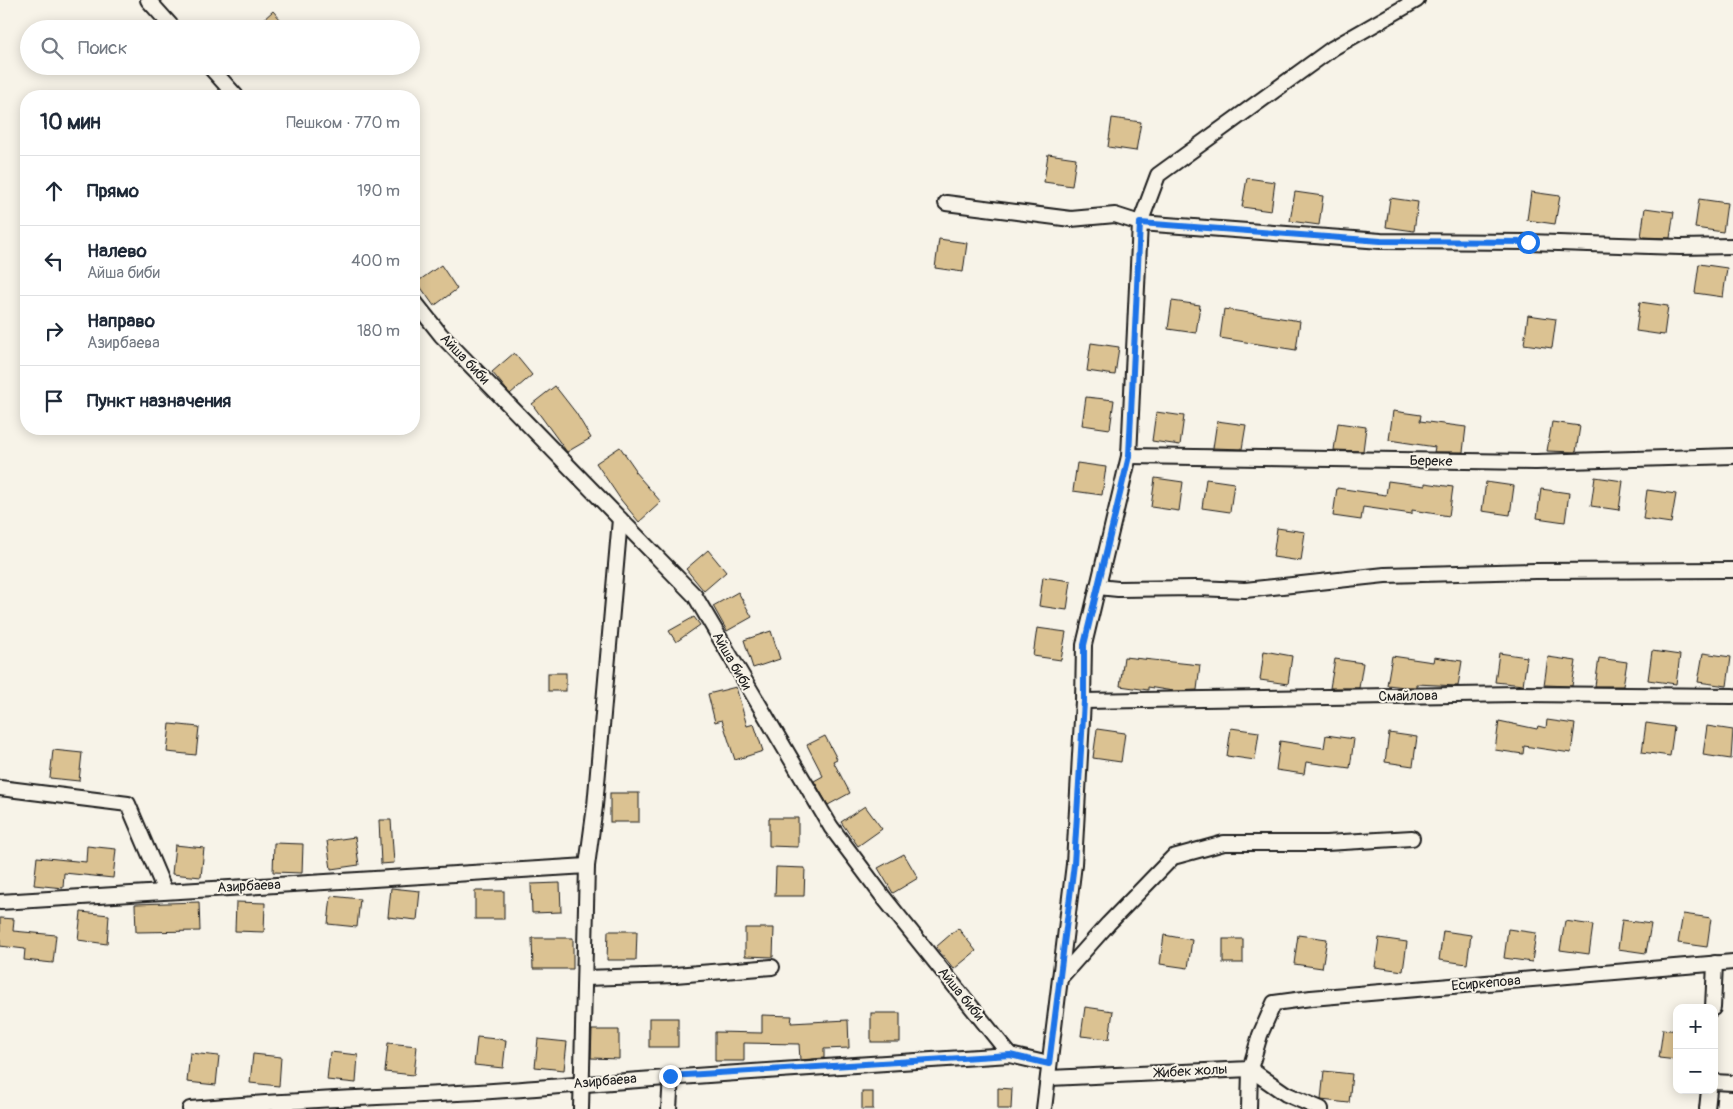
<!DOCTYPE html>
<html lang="ru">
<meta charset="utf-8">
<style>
:root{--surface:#fff;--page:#f2f2f3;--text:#1f2937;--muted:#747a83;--line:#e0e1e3}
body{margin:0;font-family:Pangolin,sans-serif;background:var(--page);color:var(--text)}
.controls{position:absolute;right:15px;bottom:15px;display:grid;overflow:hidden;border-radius:10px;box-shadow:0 2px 12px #0003}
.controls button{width:45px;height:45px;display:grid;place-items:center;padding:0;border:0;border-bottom:1px solid var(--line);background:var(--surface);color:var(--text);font:25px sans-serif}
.stop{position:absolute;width:15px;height:15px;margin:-11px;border:4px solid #1a73e8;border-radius:50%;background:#fff}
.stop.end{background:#1a73e8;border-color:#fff;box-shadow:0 1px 5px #0008}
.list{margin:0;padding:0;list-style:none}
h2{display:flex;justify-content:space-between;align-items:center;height:65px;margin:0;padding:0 20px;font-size:21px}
h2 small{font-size:16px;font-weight:400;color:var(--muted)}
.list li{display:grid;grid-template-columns:32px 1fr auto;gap:15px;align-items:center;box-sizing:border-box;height:70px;padding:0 20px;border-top:1px solid var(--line)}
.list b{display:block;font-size:19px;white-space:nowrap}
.list p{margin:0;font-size:16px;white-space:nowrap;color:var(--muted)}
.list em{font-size:16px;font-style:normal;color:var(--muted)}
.icon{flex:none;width:28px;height:28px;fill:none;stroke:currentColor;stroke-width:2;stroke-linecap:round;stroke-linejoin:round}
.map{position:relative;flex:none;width:1733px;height:1109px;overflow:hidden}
.search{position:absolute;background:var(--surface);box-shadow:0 2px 12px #0003;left:20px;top:20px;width:400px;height:55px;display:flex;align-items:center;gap:12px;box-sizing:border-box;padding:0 18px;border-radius:28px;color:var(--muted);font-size:19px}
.panel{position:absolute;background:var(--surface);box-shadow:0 2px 12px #0003;left:20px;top:90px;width:400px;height:345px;border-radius:20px}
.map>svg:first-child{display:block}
.building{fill:#dbc292;stroke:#1c1c1c}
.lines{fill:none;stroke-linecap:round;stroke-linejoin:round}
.minor-casing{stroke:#1c1c1c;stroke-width:18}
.minor{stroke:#f7f3e8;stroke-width:14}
.route{stroke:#1a73e8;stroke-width:6}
.labels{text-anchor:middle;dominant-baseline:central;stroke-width:4;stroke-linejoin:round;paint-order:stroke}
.street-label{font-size:14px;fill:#1c1c1c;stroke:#f7f3e8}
</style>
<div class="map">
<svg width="1733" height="1109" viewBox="0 0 1733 1109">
<rect width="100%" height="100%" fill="#f7f3e8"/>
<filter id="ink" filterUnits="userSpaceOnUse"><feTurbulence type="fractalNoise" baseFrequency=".02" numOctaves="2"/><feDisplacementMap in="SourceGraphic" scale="10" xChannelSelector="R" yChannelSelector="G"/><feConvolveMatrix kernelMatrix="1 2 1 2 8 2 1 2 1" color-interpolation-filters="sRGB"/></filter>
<g filter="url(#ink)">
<g class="building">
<path d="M273,11L289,29H253Z"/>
<path d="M1112,118L1141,122L1136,151L1108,147Z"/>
<path d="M1048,154L1076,158L1072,186L1044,182Z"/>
<path d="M1247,178L1275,182L1271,211L1242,207Z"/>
<path d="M1295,192L1323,196L1319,225L1290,221Z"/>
<path d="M1531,192L1560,196L1555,224L1527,220Z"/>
<path d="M1390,198L1418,202L1414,231L1386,227Z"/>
<path d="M1699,199L1727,203L1723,232L1695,228Z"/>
<path d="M1645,208L1674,212L1670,238L1641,237Z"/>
<path d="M939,239L967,243L963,272L935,268Z"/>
<path d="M1699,264L1727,268L1723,297L1695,293Z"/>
<path d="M441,265L457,289L434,306L417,282Z"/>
<path d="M1172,301L1200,305L1196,333L1168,329Z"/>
<path d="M1640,302L1668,306L1664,335L1636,331Z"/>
<path d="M1224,309L1300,321L1296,350L1220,338Z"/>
<path d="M1528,315L1556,319L1552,348L1524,344Z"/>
<path d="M1091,343L1119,347L1115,375L1087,371Z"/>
<path d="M514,353L532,375L510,394L492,372Z"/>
<path d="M555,386L576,413L591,438L567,452L532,404Z"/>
<path d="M1086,397L1114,400L1110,429L1082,425Z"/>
<path d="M1393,411L1421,415L1420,421L1466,427L1463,452H1434L1435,447L1389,440Z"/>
<path d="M1156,412L1184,416L1180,445L1152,441Z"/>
<path d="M1217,421L1246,425L1242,449L1213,448Z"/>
<path d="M1552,422L1580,426L1576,452L1547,451Z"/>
<path d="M1338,423L1366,427L1363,451L1334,450Z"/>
<path d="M620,447L636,470L634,471L661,502L639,522L621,500L596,463Z"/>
<path d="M1077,463L1106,467L1102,495L1073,491Z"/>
<path d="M1595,477L1623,481L1619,510L1591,506Z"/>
<path d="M1155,478L1183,482L1179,511L1151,507Z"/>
<path d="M1206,479L1234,483L1230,512L1202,508Z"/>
<path d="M1388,481L1425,486V483L1453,487L1449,516L1412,510V514L1363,507L1361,520L1333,516L1337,488L1386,495Z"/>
<path d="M1486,482L1514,486L1510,515L1482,511Z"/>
<path d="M1541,489L1569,493L1565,522L1537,518Z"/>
<path d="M1647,490L1676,494L1671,523L1643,519Z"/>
<path d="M1277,528L1305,532L1301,561L1273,557Z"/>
<path d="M708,550L726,572L704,591L686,569Z"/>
<path d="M1043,577L1071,581L1067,610L1039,606Z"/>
<path d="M738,592L752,617L727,631L713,606Z"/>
<path d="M694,617L700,625L676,642L669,631Z"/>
<path d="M1037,628L1066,632L1061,660L1033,656Z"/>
<path d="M771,631L780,659L753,668L744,640Z"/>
<path d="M1264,651L1292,656L1288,684L1260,680Z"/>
<path d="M1652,651L1680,655L1676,684L1648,680Z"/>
<path d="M1499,653L1527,657L1523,685L1495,682Z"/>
<path d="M1703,653L1731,657L1727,686L1698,682Z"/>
<path d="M1392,656L1433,662L1434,657L1462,661L1458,686L1416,684V687H1405L1387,685Z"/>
<path d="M1124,657L1200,665L1197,690L1173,691L1148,687V690L1120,686Z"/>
<path d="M1548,657L1576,661L1572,686L1544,685Z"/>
<path d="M1599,658L1627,662L1623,686H1595Z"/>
<path d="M1335,659L1363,663L1359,688H1330Z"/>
<rect x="548" y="673" width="18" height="18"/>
<path d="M736,687L747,726L754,724L763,751L735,760L722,720L715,722L708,694Z"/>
<path d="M1547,720L1575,724L1571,753L1524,746L1523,754L1495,750L1499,721L1537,729L1538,726L1546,728Z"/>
<path d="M1646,723L1674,727L1670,756L1642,752Z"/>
<path d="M170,724L199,727L196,755L167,752Z"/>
<path d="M1707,726L1733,730L1731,759L1703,755Z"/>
<path d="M1231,728L1259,732L1255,760L1227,756Z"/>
<path d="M1097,729L1125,733L1121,762L1093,758Z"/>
<path d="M1389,733L1417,737L1413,766L1385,762Z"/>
<path d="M1326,735L1354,739L1350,768L1306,762L1304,774L1276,770L1280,741L1324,748Z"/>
<path d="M825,736L837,759L833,761L850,793L828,805L814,781L823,776L807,745Z"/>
<path d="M53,750L82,753L79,781L50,778Z"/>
<rect x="610" y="793" width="29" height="29"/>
<path d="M865,806L882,829L858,846L841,822Z"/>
<path d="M769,818H798V847L769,846Z"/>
<path d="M379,820H391L394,863L381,864Z"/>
<path d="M355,837L359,865L331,869L327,841Z"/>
<path d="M274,843L303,844L302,873L273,872Z"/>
<path d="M175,845L204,848L201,877L172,874Z"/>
<path d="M87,846L116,849L113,878L64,873L63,888L34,885L37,857L86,862Z"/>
<path d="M904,854L918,878L893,893L878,868Z"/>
<path d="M776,867L805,868L804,896H775Z"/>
<path d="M560,883L561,912L532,913L531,884Z"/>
<path d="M391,888L420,891L417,920L388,917Z"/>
<rect x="475" y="891" width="29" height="28"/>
<path d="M331,896L360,899L357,927L328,924Z"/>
<path d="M199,902L200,931L136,932L135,904Z"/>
<path d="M236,902L265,903L264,932L235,931Z"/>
<path d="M81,912L109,915L107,944L78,940Z"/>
<path d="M1683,914L1711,918L1707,947L1678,943Z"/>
<path d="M0,918L14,919L13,931L56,935L53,963L24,960L25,949L0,946Z"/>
<path d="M1622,920L1651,924L1646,953L1618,949Z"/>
<path d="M1565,921L1593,925L1589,954L1560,950Z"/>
<path d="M745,928H774L773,957L745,956Z"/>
<path d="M958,928L976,951L954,969L936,947Z"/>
<path d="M1508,929L1536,933L1532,962L1504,958Z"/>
<path d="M608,931H637L636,960H607Z"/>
<path d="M1443,931L1471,935L1467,964L1439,960Z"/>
<path d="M1164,935L1192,940L1188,968L1160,964Z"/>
<path d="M1298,935L1327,939L1322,968L1294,964Z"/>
<path d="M532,938H573V969H533Z"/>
<path d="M1379,938L1407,942L1403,971L1375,967Z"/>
<rect x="1223" y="939" width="20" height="24"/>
<path d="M1085,1007L1113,1011L1109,1039L1081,1036Z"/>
<rect x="871" y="1013" width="29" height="29"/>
<path d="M762,1015L792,1016L791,1023L848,1020L849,1048L824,1049V1058L800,1060L799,1044L744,1043V1061H715V1032L762,1033Z"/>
<rect x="649" y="1018" width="29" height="29"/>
<path d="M1663,1029L1677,1031V1060L1659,1058Z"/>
<path d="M592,1030H619V1059L591,1058Z"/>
<path d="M477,1037L506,1040L503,1068L474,1065Z"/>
<path d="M538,1039L567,1042L564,1070L535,1067Z"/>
<path d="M388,1043L417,1046L414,1075L385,1072Z"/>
<path d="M330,1052L358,1055L356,1083L327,1080Z"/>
<path d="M190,1053L219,1056L216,1085L187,1082Z"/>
<path d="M253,1054L281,1057L279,1086L250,1083Z"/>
<path d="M1324,1071L1352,1074L1349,1103L1321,1100Z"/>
<path d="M998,1088L1012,1089L1011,1109H998Z"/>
<rect x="862" y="1092" width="11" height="17"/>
</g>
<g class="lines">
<defs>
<g id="minor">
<path d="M148,0L174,29"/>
<path d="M209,66L236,96"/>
<path d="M946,203L1071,219L1115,215L1140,223L1381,241L1528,242L1680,247L1733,246"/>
<path d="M414,301L441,335L695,596L831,827L884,898L1010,1055"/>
<path d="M1129,456L1536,462L1733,456"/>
<path d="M1098,587L1118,589L1197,588L1245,590L1385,575L1535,571L1733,570"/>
<path d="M1083,701L1519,694L1733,696"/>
<path d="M0,788L128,804L165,891"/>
<path d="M0,902L587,866"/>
<path d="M585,978L675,975L772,967"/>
<path d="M1060,978L1108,924L1173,857L1224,843H1326L1412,838"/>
<path d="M1713,1008L1715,963"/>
<path d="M1049,1078L1250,1069L1286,1094L1321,1109"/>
<path d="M1714,1082L1733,1083"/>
<path d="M190,1109C305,1098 421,1097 536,1088C694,1075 852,1065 1010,1055L1049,1064"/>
<path d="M581,1109L587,866L595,806L620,519"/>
<path d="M669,1109L671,1076"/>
<path d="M1044,1109L1074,864L1083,701L1084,645L1129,456L1140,223L1158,175L1333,48L1417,0"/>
<path d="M1249,1109L1250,1069L1260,1035L1274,1003L1311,998L1733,962"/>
<path d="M1707,1109L1709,1090"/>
</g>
</defs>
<use href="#minor" class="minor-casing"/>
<use href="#minor" class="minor"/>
</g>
</g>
<g class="lines" filter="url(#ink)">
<path class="route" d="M670,1076L1010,1055L1049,1064L1074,864L1084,701V645L1129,456L1140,223L1381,241L1528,242"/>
</g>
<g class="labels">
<g class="street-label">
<text transform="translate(465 359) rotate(46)">Айша биби</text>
<text transform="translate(1431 461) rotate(1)">Береке</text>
<text transform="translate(732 661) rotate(60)">Айша биби</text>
<text transform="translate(1408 696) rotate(-1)">Смайлова</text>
<text transform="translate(249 886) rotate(-3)">Азирбаева</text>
<text transform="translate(1486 983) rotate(-5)">Есиркепова</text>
<text transform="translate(961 994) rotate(51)">Айша биби</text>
<text transform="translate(1191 1071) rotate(-3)">Жибек жолы</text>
<text transform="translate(605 1081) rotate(-5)">Азирбаева</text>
</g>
</g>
</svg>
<div class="controls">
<button>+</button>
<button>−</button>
</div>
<div class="stop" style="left:1528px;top:242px"></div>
<div class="stop end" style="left:670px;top:1076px"></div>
<div class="search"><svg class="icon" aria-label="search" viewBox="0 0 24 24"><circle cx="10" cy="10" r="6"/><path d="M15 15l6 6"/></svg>Поиск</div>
<section class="panel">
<h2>10 мин<small>Пешком · 770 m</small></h2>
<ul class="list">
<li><svg class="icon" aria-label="ahead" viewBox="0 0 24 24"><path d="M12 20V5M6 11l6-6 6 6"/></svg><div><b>Прямо</b></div><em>190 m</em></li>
<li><svg class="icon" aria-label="left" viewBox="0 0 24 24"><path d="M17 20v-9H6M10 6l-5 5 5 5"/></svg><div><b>Налево</b><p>Айша биби</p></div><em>400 m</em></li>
<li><svg class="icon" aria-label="right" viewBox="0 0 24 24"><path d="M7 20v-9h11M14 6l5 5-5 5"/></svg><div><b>Направо</b><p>Азирбаева</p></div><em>180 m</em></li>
<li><svg class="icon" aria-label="arrive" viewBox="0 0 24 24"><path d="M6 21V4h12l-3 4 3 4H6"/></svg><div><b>Пункт назначения</b></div></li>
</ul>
</section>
</div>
